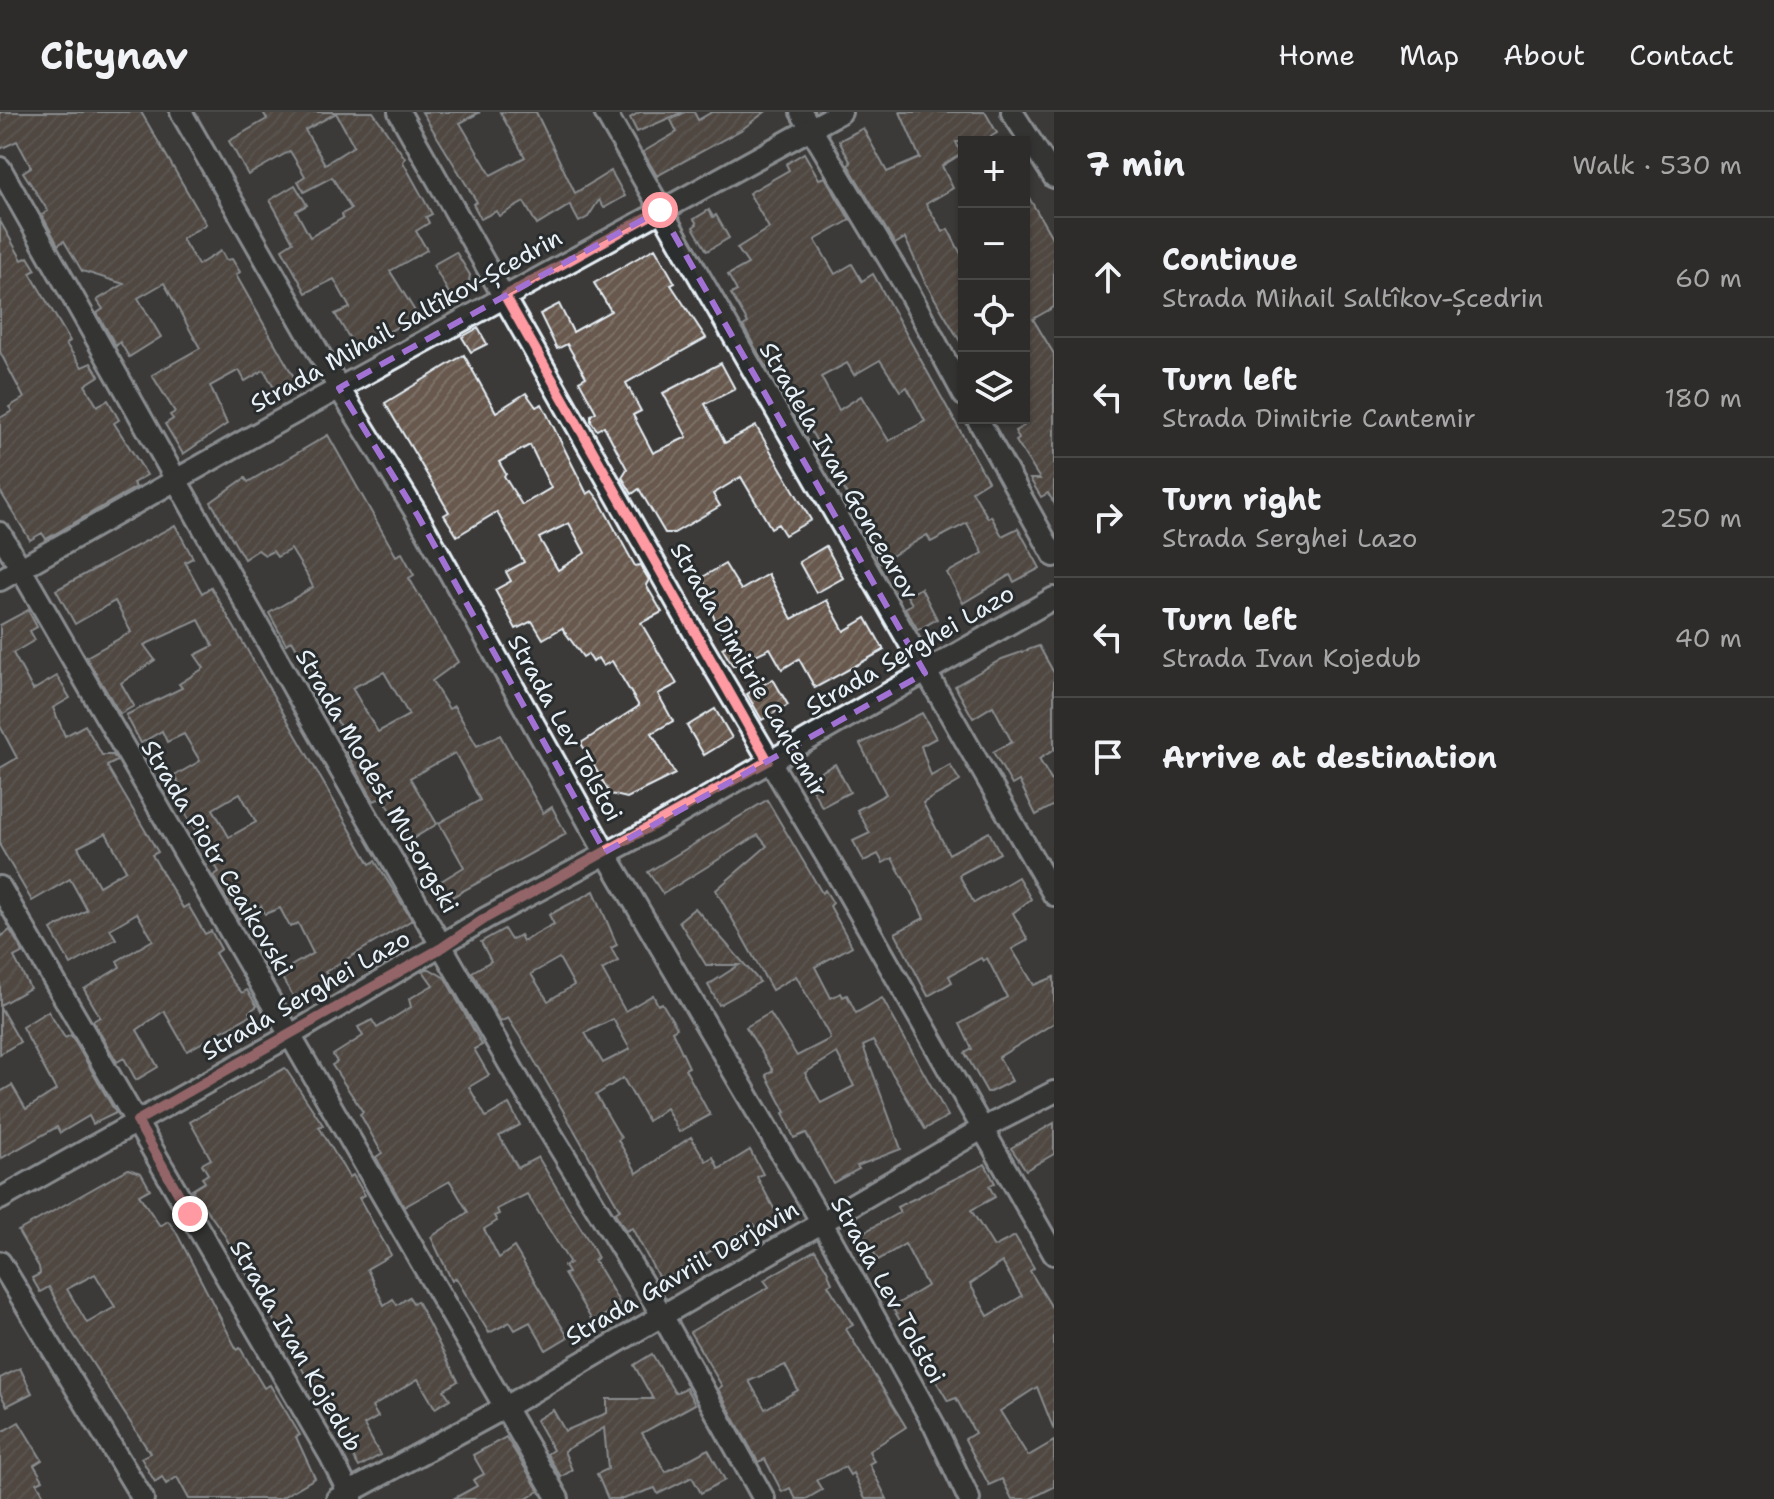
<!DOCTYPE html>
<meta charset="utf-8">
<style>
:root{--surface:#2d2c2a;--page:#393836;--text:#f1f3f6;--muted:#a7a7a8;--line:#484847}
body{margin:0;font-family:"Shantell Sans",sans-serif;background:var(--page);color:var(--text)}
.controls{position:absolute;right:24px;top:24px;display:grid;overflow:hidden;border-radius:0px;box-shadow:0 2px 6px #0004}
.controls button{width:72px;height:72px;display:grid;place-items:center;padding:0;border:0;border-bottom:2px solid var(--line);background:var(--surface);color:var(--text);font:40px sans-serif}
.stop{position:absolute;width:24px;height:24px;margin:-18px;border:6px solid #ff9aa2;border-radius:50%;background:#fff}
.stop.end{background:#ff9aa2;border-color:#fff;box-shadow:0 2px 8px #0008}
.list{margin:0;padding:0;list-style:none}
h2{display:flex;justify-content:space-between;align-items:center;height:104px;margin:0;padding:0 32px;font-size:34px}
h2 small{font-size:26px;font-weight:400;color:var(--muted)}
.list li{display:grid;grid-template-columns:52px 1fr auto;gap:24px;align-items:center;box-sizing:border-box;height:120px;padding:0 32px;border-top:2px solid var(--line)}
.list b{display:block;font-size:30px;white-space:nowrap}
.list p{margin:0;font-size:26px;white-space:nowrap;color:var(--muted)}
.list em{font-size:26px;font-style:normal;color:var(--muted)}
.icon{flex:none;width:44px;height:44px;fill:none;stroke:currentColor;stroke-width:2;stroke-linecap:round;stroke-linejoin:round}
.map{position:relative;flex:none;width:1054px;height:1387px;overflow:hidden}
header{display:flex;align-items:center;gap:48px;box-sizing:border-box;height:112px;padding:0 40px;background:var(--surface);border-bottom:2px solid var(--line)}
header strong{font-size:38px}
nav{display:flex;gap:44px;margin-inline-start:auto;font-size:28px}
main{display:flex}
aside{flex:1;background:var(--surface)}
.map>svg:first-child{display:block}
.building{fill:url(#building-hatch);stroke:#e8f1f8;stroke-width:2;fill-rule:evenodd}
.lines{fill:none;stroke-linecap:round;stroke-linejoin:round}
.street-casing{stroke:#e8f1f8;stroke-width:26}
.street{stroke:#2a2d2e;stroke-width:20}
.route{stroke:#ff9aa2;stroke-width:10}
.marked{fill:none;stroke:#a171d3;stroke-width:6;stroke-dasharray:16 10;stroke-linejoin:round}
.labels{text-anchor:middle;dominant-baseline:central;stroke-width:6;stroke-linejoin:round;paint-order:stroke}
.street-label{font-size:24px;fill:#e8f1f8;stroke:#2a2d2e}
</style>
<header>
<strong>Citynav</strong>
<nav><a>Home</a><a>Map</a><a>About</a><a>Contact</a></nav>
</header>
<main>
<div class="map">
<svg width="1054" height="1387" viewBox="0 0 1054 1387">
<defs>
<pattern id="building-hatch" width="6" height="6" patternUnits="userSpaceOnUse" patternTransform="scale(2)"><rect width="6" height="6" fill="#67594e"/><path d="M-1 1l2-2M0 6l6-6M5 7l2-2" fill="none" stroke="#7d7168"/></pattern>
</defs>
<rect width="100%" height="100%" fill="#3c3a38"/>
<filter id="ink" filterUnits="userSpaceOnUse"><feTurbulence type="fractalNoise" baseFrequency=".0125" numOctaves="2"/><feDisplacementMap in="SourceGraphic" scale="16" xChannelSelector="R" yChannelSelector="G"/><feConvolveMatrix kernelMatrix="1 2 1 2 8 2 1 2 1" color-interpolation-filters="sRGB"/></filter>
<g filter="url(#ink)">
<g class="building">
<path d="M0,0H141L206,112L182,127L198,153L221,139L226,148L232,147L240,160L236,163L299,274L279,285L264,258L245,269L239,258L210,274L227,312L183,342L165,312L173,307L170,303L175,300L152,263L200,236L164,171L138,186L161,225L129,245L120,230L116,234L97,201L103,197L97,188L124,172L82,159L64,129L58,133L42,103L48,99L23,60L31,55L17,29L0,37Z"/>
<path d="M263,0H373L405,46L403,50L432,102L426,105L429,111L416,119L427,138L390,159L418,204L356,237L335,202L350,196L334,167L306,181L282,137L293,130L270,88L295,73L307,93L296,99L310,125L343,106L342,102L351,97L332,65L304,80L298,69L305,64L290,39L248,63L229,29L267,7ZM336,1L354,34L325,52L305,18Z"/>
<path d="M422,0H480L460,11L491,63L525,45L500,0H536L575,81L611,59L625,84L604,96L599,88L588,105L579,110L570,93L537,113L524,90L499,104L496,99L481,107L473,92L477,90Z"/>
<path d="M640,0H683L637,20L630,6Z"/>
<path d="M685,0H694L698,8L712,0H765L741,18L657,64L643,40L677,20L671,8Z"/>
<path d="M900,0H985L997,21L990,25L993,30H956L961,42L942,54L953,76L926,92L943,120L948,117L964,148V236L925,170L905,126L895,132L848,53L851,51L839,29L863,16L887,60L920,46Z"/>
<path d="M804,41L819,67L825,65L850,108L815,128L835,162L852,152L862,169L873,162L988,369L972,379L988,406L991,404L1002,424L1018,416L1040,456L1014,470L1010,463L963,491L947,461L983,441L967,411L931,430L927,423L880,451L868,428L872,426L812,321L776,260L766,255L743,214L748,211L731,182L737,179L728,163L748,152L737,136L769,116L749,81L789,58L786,52ZM880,248L900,279L907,275L925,309L889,329L861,284L839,298L821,265L847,251L854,263Z"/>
<path d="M1024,77L1054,129V195L1033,207L1054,242V391L1048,381L1041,385L1030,367H1040L1016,329L1019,327L1015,319L1024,314Z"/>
<path d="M709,98L713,105L716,103L729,126L707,139L693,115L697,112L694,107Z"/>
<path d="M0,109L22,148L28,145L36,158L30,161L70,229L66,232L82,255L91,251L99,264L85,273L97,294L108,288L119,308L114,311L147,363L133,371L136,375L46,427L42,421L30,428L0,379V306L12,299L9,295L24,286L0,240Z"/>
<path d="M655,136L675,171L671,173L706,226L626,271L641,299L633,303L653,341L687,325L663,281L721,251L735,277L705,292L725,331L756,314L811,408L785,423L778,412L771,416L741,365L713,382L720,394L674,421H665L639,377L632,382L622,365L627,357L604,314L597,318L591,309V303L596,300L579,269L586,265L567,232L557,237L540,202L559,192L573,220L611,199L594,171Z"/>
<path d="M456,140L470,163L468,176L451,185L433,153Z"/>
<path d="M478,216L487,232L471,240L462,225Z"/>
<path d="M464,243L496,300L526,281L536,295L542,292L587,382L592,379L599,388L635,454L640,453L649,468L646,473L662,500L641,511L677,572L658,582L673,609L652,621L675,662L627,686L610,682L581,631L639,594L612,549L603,554L598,546L593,550L588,542L583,545L562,516L543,527L532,509L516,517L495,478L511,469L506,460L524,450L497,400L457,424L444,403L449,400L385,291ZM530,333L551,376L522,393L504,364L506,362L499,350ZM569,411L585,441L558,458L539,426Z"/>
<path d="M328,323L396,444L402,441L414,463L409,466L458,550L432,569L449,597L454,594L477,634L500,623L543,701L552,695L566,722L443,790L433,774L464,755L439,711L480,688L455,641L410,666L437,712L409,729L383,685L374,689L346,640L352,637L324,584L292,528L286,532L269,501L313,475L307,463L291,437L277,445L273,439L265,443L258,438L244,447L211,390L245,366L248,370ZM384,560L409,603L378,620L352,576Z"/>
<path d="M175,413L193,446L185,450L202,481L211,475L370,752L375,749L412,808L325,860L331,868L296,889L279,861L313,841L298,811L290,815L280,796L265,802L261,794L238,807L213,764L219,760L171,676L179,672L174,664L200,649L184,622L167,630L162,619L141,631L126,603L182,576L179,572L204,556L195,543L213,534L199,508L144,533L155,548L121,571L134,594L120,602L86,545L131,520L115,489L75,512L56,478ZM240,681L256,710L229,725L213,697Z"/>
<path d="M826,434L843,466L816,481L799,450Z"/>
<path d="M725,452L741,478L768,462L792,507L827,488L844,519L866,506L884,538L815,576L799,547L782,557L770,536L733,554L722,536L728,533L700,478L706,474L701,466Z"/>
<path d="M921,476L937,507L918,518L905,496L912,492L907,484Z"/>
<path d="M28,498L37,515L30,519L35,528L13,541L33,578L57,564L70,586L53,596L65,624L85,613L102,643H113L117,649L107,654L158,740L152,743L183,796L188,793L205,822L211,819L221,837L215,841L231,868L242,881L247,878L257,894L249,900L251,903L187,939L164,899L137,918L158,955L136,968L124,946L117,950L93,909L100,905L84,877L120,855L117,849L153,828L137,801L110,817L116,827L71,853L51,818L87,798L70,767L32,789L0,734V656L17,646L0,614V513ZM106,721L126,758L99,774L78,735Z"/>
<path d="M1039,534L1054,561V638L1039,647L1054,673V693L1036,703L1019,669L1012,673L993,640L1012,630L993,594L973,606L955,574L1002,547Z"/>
<path d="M773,567L788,593L762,608L747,582Z"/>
<path d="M715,597L732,626L704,643L687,614Z"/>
<path d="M922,601L936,626L921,634L931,664L950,653L960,669L923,691L949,742L989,720L1000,741L959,763L974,791L1018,765L1031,787L1013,801L1028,828L1012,837L1034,873L1054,865V911L999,945L1012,969L990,980H987L965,941L972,937L960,912L1007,885L987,846L983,849L981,846L949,864L952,870L928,884L895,821L924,806L919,795L892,746L883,751L878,742L864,749L853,729L870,721L857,698L886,682L860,632Z"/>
<path d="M835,652L850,680L822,695L811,675L819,671L815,663Z"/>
<path d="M767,688L822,781L825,778L833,791L830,794L852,834L815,855L831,886L841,881L843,885L847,883L856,901L882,886L948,1004L925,1017L873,929L863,934L901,1037L857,1054L859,1057L833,1071L806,1021L794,1026L783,1001L786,1000L766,963L773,959L746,915L770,901L797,944L830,927L829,923L796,864L772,878L716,778L767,734L758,723L663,782L648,760ZM837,941L854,974L821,991L805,961Z"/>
<path d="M594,779L617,833L611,836L618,849L602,858L625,899L653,883L658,893L662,891L677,916L672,919L689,955L685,957L710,1003L679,1020L666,996L648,1009L623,966L596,983L621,1026L618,1028L637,1061L691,1025L706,1049L713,1045L719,1057L750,1038L763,1062L757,1065L778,1104L757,1116L754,1112L661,1170L632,1116L626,1119L615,1101L620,1098L527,936L508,906L500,910L472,860L491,849L481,830L504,817L511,828L520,823L523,829L554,812L549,803ZM559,846L574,873L548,889L531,862ZM613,907L630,937L603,951L585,921Z"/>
<path d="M695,796L760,870L719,893L708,873L739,853H706L679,809Z"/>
<path d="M10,818L23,840L14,845L30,876L0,893V820L2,824Z"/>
<path d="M428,856L445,866L482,933L474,937L489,963L469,975L486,1005L509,992L520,1013L499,1024L518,1056L538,1045L591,1133L598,1146L594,1148L621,1193L593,1210L564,1162L568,1161L564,1154L570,1151L527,1082L497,1097L499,1102L494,1104L497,1109L484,1117L499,1146L514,1135L568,1225L546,1238L530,1210L515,1218L510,1210L489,1221L456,1166L452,1169L431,1125L468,1100L450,1069L404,1095L378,1049L376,1045L382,1041L360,1002L363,1000L332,953L337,950L333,943L363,924L358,915L372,908L377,916L411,895L409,887L433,873L423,859Z"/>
<path d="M0,895L20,930L0,942Z"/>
<path d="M48,899L65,926L71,923L116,1001L93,1012L89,1004L60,1021L57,1015L0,1047V980L12,973L26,997L56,978L22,915Z"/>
<path d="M285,956L323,1013L319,1015L349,1065L353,1063L365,1083L359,1086L391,1143L367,1157L384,1193L393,1187L397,1193L409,1185L413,1191L417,1189L458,1269L444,1278L450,1287L435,1296L418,1267L372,1295L378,1305L364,1313L380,1343L359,1355L222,1119L192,1078L205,1070L202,1066L208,1062L202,1052L211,1047L190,1010Z"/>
<path d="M1054,1011V1042L1026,1058L1011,1036Z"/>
<path d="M985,1052L995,1071L989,1074L995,1085L971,1098L994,1135L1015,1124L1034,1156L1030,1159L1054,1199V1318L1037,1275L1000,1299L1028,1344L1054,1329V1375L1030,1387H1012L1002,1367L989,1373L965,1327L975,1321L956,1286L948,1289L892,1195L927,1174L905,1132L878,1148L863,1121L900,1100L897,1095ZM1002,1150L1022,1184L988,1204L970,1172Z"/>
<path d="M128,1057L141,1061L150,1077L139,1083L160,1114L168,1109L175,1118L237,1238L240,1236L264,1276L270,1273L300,1323L296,1325L315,1366L279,1387H189L177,1365L166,1372L162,1365L155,1370L141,1346L150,1341L71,1218L49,1175L40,1180L32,1166L40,1162L39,1155L18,1119ZM95,1162L115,1195L87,1211L67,1177Z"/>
<path d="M815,1138L827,1158L832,1171L828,1173L853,1213L846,1217L906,1315L869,1339L874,1349L869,1352L887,1387H865L853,1361L850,1363L845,1355L816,1368L822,1378L806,1387H796L790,1376L782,1380L765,1347L758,1350L718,1277L722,1274L690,1220L769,1175L764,1168ZM785,1253L798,1278L765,1297L749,1269Z"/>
<path d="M652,1242L675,1281L686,1276L695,1292L642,1321L666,1360L708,1337L725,1368L701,1381L692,1365L658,1382L655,1376L623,1387H608L597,1362L608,1357L604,1316L564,1339L572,1358L561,1365L547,1342L553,1338L536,1308L553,1298L565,1319L607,1301V1287H653L634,1253Z"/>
<path d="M20,1256L32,1281L7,1294L0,1281V1266Z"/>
<path d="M19,1310L42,1348L34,1353L43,1368L37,1371L46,1387H0V1321Z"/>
<path d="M506,1325L539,1379L526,1387H453L477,1374L473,1368L484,1362L473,1343Z"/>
</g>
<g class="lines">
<defs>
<g id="street">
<path d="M181,0L339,276L418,404L605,740L821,1109L934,1313L969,1387"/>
<path d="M399,0L700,531L847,779L1054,1142"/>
<path d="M605,0L1054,783"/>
<path d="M801,0L906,175L964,283"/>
<path d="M1012,0L1054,65"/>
<path d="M0,56L310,605L522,974L662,1203L764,1387"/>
<path d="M977,306L1054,444"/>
<path d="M0,421L558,1387"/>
<path d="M0,468L276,311L841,0"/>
<path d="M0,775L331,1345L352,1387"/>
<path d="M0,1087L291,923L486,806L658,714L1054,486"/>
<path d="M0,1150L143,1387"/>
<path d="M337,1387L506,1295L980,1018L1054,980"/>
</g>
</defs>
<use href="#street" class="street-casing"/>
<use href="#street" class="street"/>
</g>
</g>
<g class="lines" filter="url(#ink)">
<path class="route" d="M190,1102L137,1009L443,835L486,806L768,649L505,184L660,98"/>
</g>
<path d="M0 0H1054V1387H0ZM660,98L925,561L605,740L418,404L339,276Z" fill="#3c3a38" fill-opacity=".55" fill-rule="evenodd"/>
<path class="marked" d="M660,98L925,561L605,740L418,404L339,276Z"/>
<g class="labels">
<g class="street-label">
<text transform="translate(406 209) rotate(-29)">Strada Mihail Saltîkov-Șcedrin</text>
<text transform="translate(839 359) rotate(60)">Stradela Ivan Goncearov</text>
<text transform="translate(910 538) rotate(-30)">Strada Serghei Lazo</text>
<text transform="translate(749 558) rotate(60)">Strada Dimitrie Cantemir</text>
<text transform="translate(565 616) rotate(61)">Strada Lev Tolstoi</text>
<text transform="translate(377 669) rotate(60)">Strada Modest Musorgski</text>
<text transform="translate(217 746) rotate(59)">Strada Piotr Ceaikovski</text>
<text transform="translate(306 883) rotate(-30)">Strada Serghei Lazo</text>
<text transform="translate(682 1161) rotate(-30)">Strada Gavriil Derjavin</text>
<text transform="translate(888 1178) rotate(61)">Strada Lev Tolstoi</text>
<text transform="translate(296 1234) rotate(60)">Strada Ivan Kojedub</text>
</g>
</g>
</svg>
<div class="controls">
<button>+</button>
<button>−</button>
<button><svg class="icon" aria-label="locate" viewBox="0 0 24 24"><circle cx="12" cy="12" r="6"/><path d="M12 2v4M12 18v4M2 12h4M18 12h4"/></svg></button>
<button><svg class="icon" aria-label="layers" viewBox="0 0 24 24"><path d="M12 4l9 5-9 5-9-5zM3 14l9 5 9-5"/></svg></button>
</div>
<div class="stop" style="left:660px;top:98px"></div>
<div class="stop end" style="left:190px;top:1102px"></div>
</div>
<aside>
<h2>7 min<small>Walk · 530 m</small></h2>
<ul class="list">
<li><svg class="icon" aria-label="ahead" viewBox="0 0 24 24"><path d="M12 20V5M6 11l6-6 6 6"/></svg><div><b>Continue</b><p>Strada Mihail Saltîkov-Șcedrin</p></div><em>60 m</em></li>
<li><svg class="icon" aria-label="left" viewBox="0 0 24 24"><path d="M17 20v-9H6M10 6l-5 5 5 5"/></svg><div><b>Turn left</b><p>Strada Dimitrie Cantemir</p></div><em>180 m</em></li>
<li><svg class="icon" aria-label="right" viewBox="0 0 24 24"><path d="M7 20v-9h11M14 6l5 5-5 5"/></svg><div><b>Turn right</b><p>Strada Serghei Lazo</p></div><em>250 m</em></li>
<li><svg class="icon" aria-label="left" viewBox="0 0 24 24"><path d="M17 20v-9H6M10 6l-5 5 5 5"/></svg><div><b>Turn left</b><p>Strada Ivan Kojedub</p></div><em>40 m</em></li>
<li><svg class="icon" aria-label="arrive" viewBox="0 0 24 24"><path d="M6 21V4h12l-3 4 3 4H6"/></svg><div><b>Arrive at destination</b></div></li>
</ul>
</aside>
</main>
